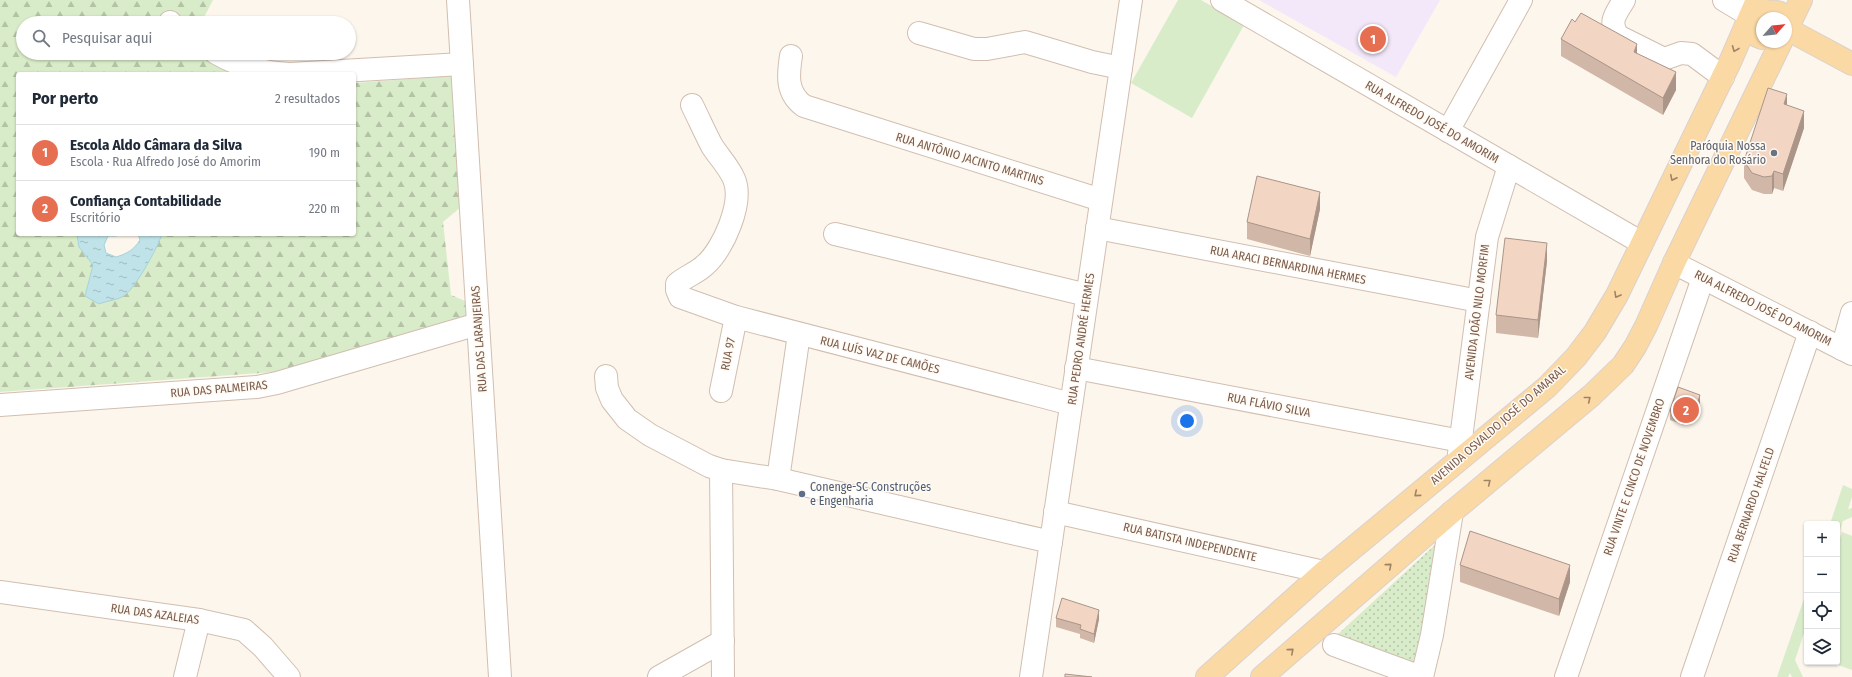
<!DOCTYPE html>
<html lang="pt">
<meta charset="utf-8">
<style>
:root{--surface:#fff;--page:#f6f6f7;--text:#1f2937;--muted:#747a83;--line:#e0e1e3;--accent:#e76f51}
body{margin:0;font-family:"Fira Sans Condensed",sans-serif;background:var(--page);color:var(--text)}
.controls{position:absolute;right:12px;bottom:12px;display:grid;overflow:hidden;border-radius:4px;box-shadow:0 1px 3px #0004}
.controls button{width:36px;height:36px;display:grid;place-items:center;padding:0;border:0;border-bottom:1px solid var(--line);background:var(--surface);color:var(--text);font:20px sans-serif}
.compass{position:absolute;left:1756px;top:12px;width:36px;height:36px;border-radius:50%;background:var(--surface);box-shadow:0 1px 3px #0004;rotate:63deg}
.you{position:absolute;left:1187px;top:421px;width:14px;height:14px;margin:-10px;border:3px solid #fff;border-radius:50%;background:#1a73e8;box-shadow:0 0 0 6px #1a73e833}
.badge{display:grid;place-items:center;width:26px;height:26px;border-radius:50%;background:var(--accent);color:#fff;font-size:13px;font-weight:700}
.pin{position:absolute;translate:-50% -50%;border:2px solid #fff;box-shadow:0 1px 4px #0006}
.list{margin:0;padding:0;list-style:none}
h2{display:flex;justify-content:space-between;align-items:center;height:52px;margin:0;padding:0 16px;font-size:17px}
h2 small{font-size:13px;font-weight:400;color:var(--muted)}
.list li{display:grid;grid-template-columns:26px 1fr auto;gap:12px;align-items:center;box-sizing:border-box;height:56px;padding:0 16px;border-top:1px solid var(--line)}
.list b{display:block;font-size:15px;white-space:nowrap}
.list p{margin:0;font-size:13px;white-space:nowrap;color:var(--muted)}
.list em{font-size:13px;font-style:normal;color:var(--muted)}
.icon{flex:none;width:22px;height:22px;fill:none;stroke:currentColor;stroke-width:2;stroke-linecap:round;stroke-linejoin:round}
.map{position:relative;flex:none;width:1852px;height:677px;overflow:hidden}
.search{position:absolute;background:var(--surface);box-shadow:0 1px 3px #0004;left:16px;top:16px;width:340px;height:44px;display:flex;align-items:center;gap:10px;box-sizing:border-box;padding:0 14px;border-radius:22px;color:var(--muted);font-size:15px}
.panel{position:absolute;background:var(--surface);box-shadow:0 1px 3px #0004;left:16px;top:72px;width:340px;height:164px;border-radius:4px}
.map>svg:first-child{display:block}
.education{fill:#f3e8fa}
.grass{fill:url(#grass-dots)}
.forest{fill:url(#forest-firs)}
.pitch{fill:#d8ecc9}
.water{fill:url(#water-ripples);stroke:#a5d3da}
.lines{fill:none;stroke-linecap:round;stroke-linejoin:round}
.minor-casing{stroke:#d1beb0;stroke-width:24}
.major-casing{stroke:#dad1cd;stroke-width:24}
.minor{stroke:#fff;stroke-width:22}
.major{stroke:#fbd9a5;stroke-width:22}
.wall{fill:#d1b7a8}
.shaded-wall{fill:#aa9588}
.building{fill:#f3d5c3;stroke:#aa9588}
.oneway{stroke:#a18267}
.worship-dot{fill:#6b7280;stroke:#fffaf3;stroke-width:1.5}
.service-dot{fill:#5c6f8a;stroke:#fffaf3;stroke-width:1.5}
.labels{text-anchor:middle;dominant-baseline:central;stroke-width:3;stroke-linejoin:round;paint-order:stroke}
.street-label{font-size:12px;fill:#7a5c4d;stroke:#fffaf3}
.worship-label{font-size:12px;fill:#5b616d;stroke:#fffaf3;text-anchor:end}
.service-label{font-size:12px;fill:#4e5e75;stroke:#fffaf3;text-anchor:start}
</style>
<div class="map">
<svg width="1852" height="677" viewBox="0 0 1852 677">
<defs>
<pattern id="grass-dots" width="8" height="8" patternUnits="userSpaceOnUse"><rect width="8" height="8" fill="#d8ecc9"/><path d="M2 2h.1M6 6h.1" fill="none" stroke="#b4c2a5" stroke-width="1.8" stroke-linecap="round"/></pattern>
<pattern id="forest-firs" width="22" height="20" patternUnits="userSpaceOnUse"><rect width="22" height="20" fill="#d8ecc9"/><path d="M5 1l3.5 6h-7zM16 11l3.5 6h-7z" fill="#b4c2a5"/></pattern>
<pattern id="water-ripples" width="26" height="14" patternUnits="userSpaceOnUse"><rect width="26" height="14" fill="#bfe3e8"/><path d="M2 4q2-2 4 0t4 0M15 11q2-2 4 0t4 0" fill="none" stroke="#a0bbbe"/></pattern>
</defs>
<rect width="100%" height="100%" fill="#fdf6ec"/>
<path class="education" d="M1259,0H1440L1396,77Z"/>
<path class="grass" d="M1438,542L1417,667L1336,636Z"/>
<path class="forest" d="M0,0H213L201,23H23V53H214L228,74H18V234H77L79,247L93,265L85,296L125,295C139,277 155,256 162,234H354V83L451,76L462,206L443,222L451,295L470,303L471,321L274,372L0,392Z"/>
<g class="pitch">
<path d="M1178,0H1201L1244,25L1192,118L1131,83Z"/>
<path d="M1843,485L1852,489V497L1848,509L1852,508V517L1843,521L1837,538V524H1830Z"/>
<path d="M1842,532L1852,536V670L1830,662H1837V547Z"/>
<path d="M1807,590V624L1795,660L1803,677H1792L1790,673L1788,677H1777Z"/>
</g>
<path class="water" d="M77,234H122L116,236H108L104,245L106,253L116,257C126,254 134,250 140,240L138,234H162C158,247 136,287 125,295C119,300 106,301 99,304L85,296L93,265L79,247Z"/>
<g class="lines">
<defs>
<g id="minor">
<path d="M458,0L500,677"/>
<path d="M1222,0L1642,243"/>
<path d="M1624,0C1616,14 1608,21 1618,36L1664,59L1681,53L1692,54L1723,77"/>
<path d="M1724,0L1749,15"/>
<path d="M170,22L171,23"/>
<path d="M919,33L974,49H987L1025,42L1092,62L1121,68"/>
<path d="M216,53C240,67 263,73 290,74L462,64"/>
<path d="M791,56C788,75 786,93 804,106L1101,200"/>
<path d="M692,105C699,119 705,133 712,146C719,157 729,167 734,179C744,202 723,250 705,265C697,273 686,276 677,284V290L680,297L736,317L1071,404"/>
<path d="M1448,131L1521,0"/>
<path d="M1097,228L1479,301"/>
<path d="M835,234L1087,295"/>
<path d="M1674,263L1852,354"/>
<path d="M1842,349L1852,313"/>
<path d="M1076,368L1461,441"/>
<path d="M606,376L607,388L612,400L627,419L650,435L709,466L721,470L778,479L1051,542"/>
<path d="M721,391L736,317"/>
<path d="M0,405L257,387L277,383L478,324"/>
<path d="M1459,454L1487,237L1509,166"/>
<path d="M721,470L723,677"/>
<path d="M778,479L799,334"/>
<path d="M1055,512L1324,572"/>
<path d="M0,592L199,620L244,630L263,647L289,677"/>
<path d="M1334,645L1421,677"/>
<path d="M185,677L199,620"/>
<path d="M659,677L723,641"/>
<path d="M1031,677L1131,0"/>
<path d="M1422,677L1432,635L1452,512"/>
<path d="M1566,677L1703,278"/>
<path d="M1692,677L1810,332"/>
</g>
<g id="major">
<path d="M1787,29L1852,64"/>
<path d="M1786,31L1801,0"/>
<path d="M1762,38C1724,24 1776,0 1785,18"/>
<path d="M1207,677L1324,572L1547,387L1576,357L1595,332L1617,295L1730,62L1757,0"/>
<path d="M1262,677L1452,512L1592,395L1623,365L1635,347L1646,326L1674,263L1781,42"/>
</g>
</defs>
<use href="#minor" class="minor-casing"/>
<use href="#major" class="major-casing"/>
<use href="#minor" class="minor"/>
<use href="#major" class="major"/>
</g>
<g class="wall">
<path d="M1575,22L1637,53L1676,90L1663,115L1561,56V39Z"/>
<path d="M1787,105L1804,128L1783,191L1774,188L1772,194H1764L1752,190L1744,178V161Z"/>
<path d="M1320,209L1310,256L1247,239V222Z"/>
<path d="M1547,261L1538,338L1496,333V315Z"/>
<path d="M1700,404L1695,420L1687,417L1684,425L1670,420V411Z"/>
<path d="M1460,565L1570,582L1559,616L1460,582Z"/>
<path d="M1056,618L1099,619L1094,643L1080,638V634L1056,627Z"/>
</g>
<g class="shaded-wall">
<path d="M1637,44V61L1634,52Z"/>
<path d="M1676,72V90L1663,115V98Z"/>
<path d="M1787,94V112L1784,104Z"/>
<path d="M1804,111V128L1783,191V174Z"/>
<path d="M1774,171V188L1772,194V176Z"/>
<path d="M1320,192V209L1310,256V239Z"/>
<path d="M1547,243V261L1538,338V320Z"/>
<path d="M1700,395V404L1695,420V411Z"/>
<path d="M1687,408V417L1684,425V416Z"/>
<path d="M1570,565V582L1559,616V599Z"/>
<path d="M1099,610V619L1094,643V634Z"/>
</g>
<g class="building">
<path d="M1581,13L1637,44L1634,52L1676,72L1663,98L1561,39L1572,19L1575,22Z"/>
<path d="M1768,88L1787,94L1784,104L1804,111L1783,174L1774,171L1772,176L1764,177L1752,173L1744,161Z"/>
<path d="M1257,176L1320,192L1310,239L1247,222Z"/>
<path d="M1505,238L1547,243L1538,320L1496,315Z"/>
<path d="M1678,387L1700,395L1695,411L1687,408L1684,416L1670,411Z"/>
<path d="M1470,531L1570,565L1559,599L1460,565Z"/>
<path d="M1062,598L1099,610L1094,634L1080,629L1081,625L1056,618Z"/>
<path d="M1065,674L1092,677H1065Z"/>
</g>
<defs><path id="oneway-chevron" d="M-2-3.5L2.5 0L-2 3.5" fill="none" stroke-width="1.6" stroke-linecap="round" stroke-linejoin="round"/></defs>
<g class="oneway">
<use href="#oneway-chevron" transform="translate(1735 49) rotate(112)"/>
<use href="#oneway-chevron" transform="translate(1673 178) rotate(116)"/>
<use href="#oneway-chevron" transform="translate(1617 295) rotate(119)"/>
<use href="#oneway-chevron" transform="translate(1588 399) rotate(-39)"/>
<use href="#oneway-chevron" transform="translate(1488 482) rotate(-39)"/>
<use href="#oneway-chevron" transform="translate(1417 494) rotate(140)"/>
<use href="#oneway-chevron" transform="translate(1389 566) rotate(-41)"/>
<use href="#oneway-chevron" transform="translate(1291 651) rotate(-41)"/>
</g>
<circle class="worship-dot" cx="1774" cy="153" r="4"/>
<circle class="service-dot" cx="802" cy="494" r="4"/>
<g class="labels">
<g class="street-label">
<text transform="translate(1432 122) rotate(30)">RUA ALFREDO JOSÉ DO AMORIM</text>
<text transform="translate(970 159) rotate(17)">RUA ANTÔNIO JACINTO MARTINS</text>
<text transform="translate(1288 265) rotate(11)">RUA ARACI BERNARDINA HERMES</text>
<text transform="translate(1763 308) rotate(27)">RUA ALFREDO JOSÉ DO AMORIM</text>
<text transform="translate(1477 312) rotate(-83)">AVENIDA JOÃO NILO MORFIM</text>
<text transform="translate(479 339) rotate(-94)">RUA DAS LARANJEIRAS</text>
<text transform="translate(1081 339) rotate(-82)">RUA PEDRO ANDRÉ HERMES</text>
<text transform="translate(728 354) rotate(-79)">RUA 97</text>
<text transform="translate(880 355) rotate(14)">RUA LUÍS VAZ DE CAMÕES</text>
<text transform="translate(219 389) rotate(-5)">RUA DAS PALMEIRAS</text>
<text transform="translate(1269 405) rotate(11)">RUA FLÁVIO SILVA</text>
<text transform="translate(1498 425) rotate(-41)">AVENIDA OSVALDO JOSÉ DO AMARAL</text>
<text transform="translate(1634 477) rotate(-71)">RUA VINTE E CINCO DE NOVEMBRO</text>
<text transform="translate(1751 505) rotate(-71)">RUA BERNARDO HALFELD</text>
<text transform="translate(1190 542) rotate(13)">RUA BATISTA INDEPENDENTE</text>
<text transform="translate(155 614) rotate(8)">RUA DAS AZALEIAS</text>
</g>
<g class="worship-label">
<text x="1766" y="146">Paróquia Nossa<tspan x="1766" dy="14">Senhora do Rosário</tspan></text>
</g>
<g class="service-label">
<text x="810" y="487">Conenge-SC Construções<tspan x="810" dy="14">e Engenharia</tspan></text>
</g>
</g>
</svg>
<div class="controls">
<button>+</button>
<button>−</button>
<button><svg class="icon" aria-label="locate" viewBox="0 0 24 24"><circle cx="12" cy="12" r="6"/><path d="M12 2v4M12 18v4M2 12h4M18 12h4"/></svg></button>
<button><svg class="icon" aria-label="layers" viewBox="0 0 24 24"><path d="M12 4l9 5-9 5-9-5zM3 14l9 5 9-5"/></svg></button>
</div>
<svg class="compass" viewBox="-18 -18 36 36"><path d="M0-13l5 13h-10z" fill="#e53935"/><path d="M0 13l5-13h-10z" fill="#747a83"/></svg>
<div class="you"></div>
<div class="pin badge" style="left:1373px;top:39px">1</div>
<div class="pin badge" style="left:1686px;top:410px">2</div>
<div class="search"><svg class="icon" aria-label="search" viewBox="0 0 24 24"><circle cx="10" cy="10" r="6"/><path d="M15 15l6 6"/></svg>Pesquisar aqui</div>
<section class="panel">
<h2>Por perto<small>2 resultados</small></h2>
<ul class="list">
<li><span class="badge">1</span><div><b>Escola Aldo Câmara da Silva</b><p>Escola · Rua Alfredo José do Amorim</p></div><em>190 m</em></li>
<li><span class="badge">2</span><div><b>Confiança Contabilidade</b><p>Escritório</p></div><em>220 m</em></li>
</ul>
</section>
</div>
